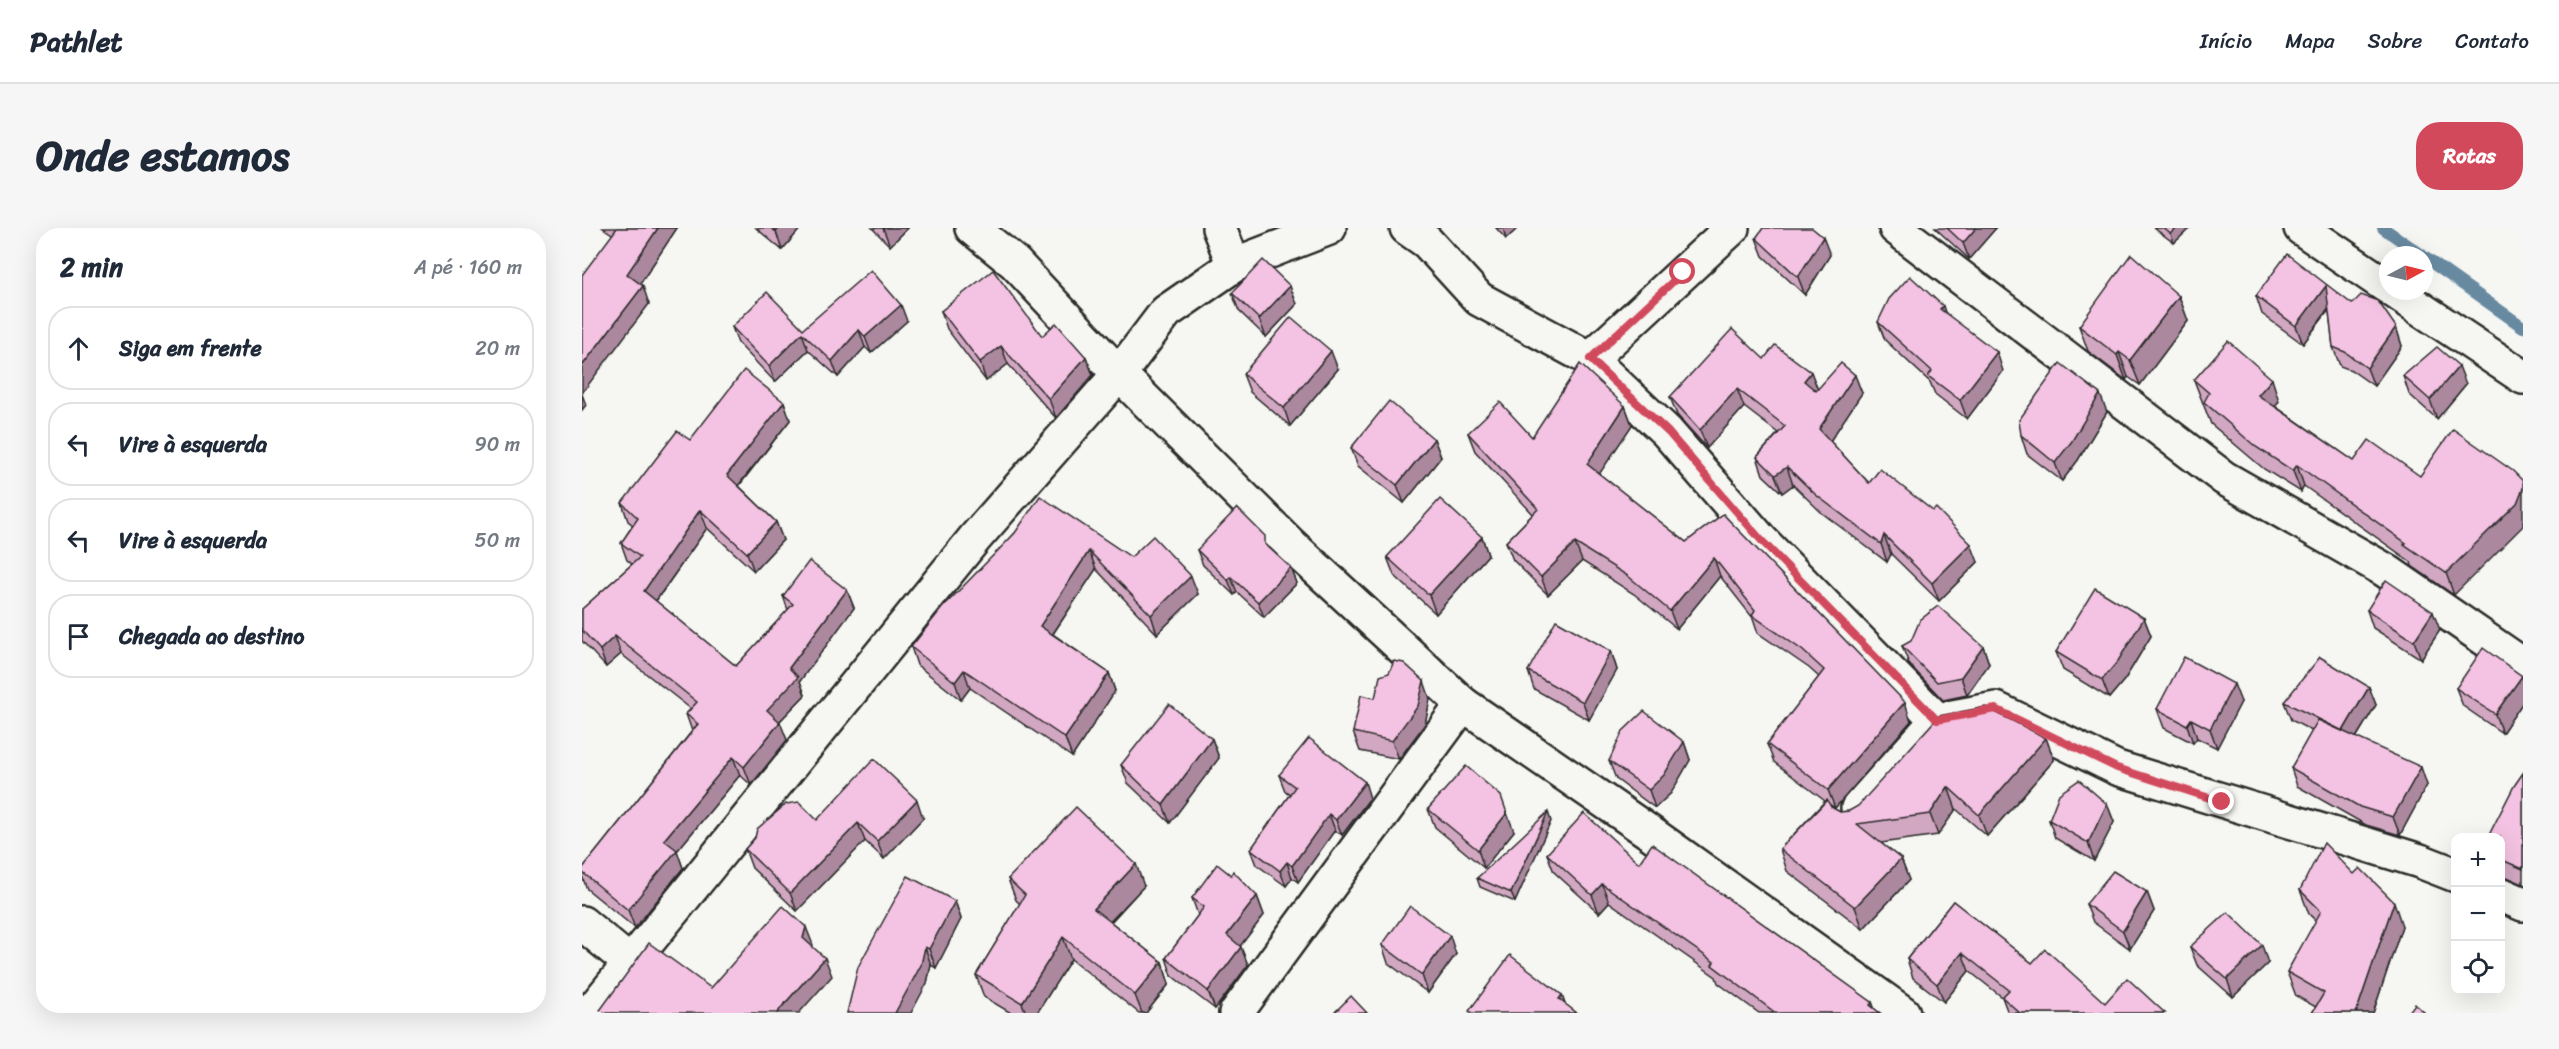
<!DOCTYPE html>
<html lang="pt">
<meta charset="utf-8">
<style>
:root{--surface:#fff;--page:#f6f6f7;--text:#1f2937;--muted:#747a83;--line:#e0e1e3;--accent:#d1495b}
body{margin:0;font-family:Sriracha,sans-serif;background:var(--page);color:var(--text)}
.controls{position:absolute;right:18px;bottom:18px;display:grid;overflow:hidden;border-radius:12px;box-shadow:0 6px 24px #0002}
.controls button{width:54px;height:54px;display:grid;place-items:center;padding:0;border:0;border-bottom:2px solid var(--line);background:var(--surface);color:var(--text);font:30px sans-serif}
.compass{position:absolute;left:1797px;top:18px;width:54px;height:54px;border-radius:50%;background:var(--surface);box-shadow:0 6px 24px #0002;rotate:83deg}
.stop{position:absolute;width:18px;height:18px;margin:-14px;border:4px solid #d1495b;border-radius:50%;background:#fff}
.stop.end{background:#d1495b;border-color:#fff;box-shadow:0 2px 6px #0008}
.list{margin:0;padding:0;list-style:none}
h2{display:flex;justify-content:space-between;align-items:center;height:78px;margin:0;padding:0 24px;font-size:26px}
h2 small{font-size:20px;font-weight:400;color:var(--muted)}
.list li{display:grid;grid-template-columns:39px 1fr auto;gap:18px;align-items:center;box-sizing:border-box;height:84px;margin:0 12px 12px;padding:0 12px;border:2px solid var(--line);border-radius:24px}
.list b{display:block;font-size:22px;white-space:nowrap}
.list em{font-size:20px;font-style:normal;color:var(--muted)}
.icon{flex:none;width:33px;height:33px;fill:none;stroke:currentColor;stroke-width:2;stroke-linecap:round;stroke-linejoin:round}
.map{position:relative;flex:none;width:1941px;height:785px;overflow:hidden;border-radius:24px}
header{display:flex;align-items:center;gap:36px;box-sizing:border-box;height:84px;padding:0 30px;background:var(--surface);border-bottom:2px solid var(--line)}
header strong{font-size:28px}
nav{display:flex;gap:33px;margin-inline-start:auto;font-size:21px}
.intro{display:flex;align-items:center;justify-content:space-between;box-sizing:border-box;height:144px;padding:0 36px}
h1{margin:0;font-size:42px}
.button{padding:15px 27px;border-radius:24px;background:var(--accent);color:#fff;font-size:21px;font-weight:700}
main{display:flex;gap:36px;padding:0 36px}
aside{flex:1;background:var(--surface);border-radius:24px;box-shadow:0 6px 24px #0002}
.map>svg:first-child{display:block}
.lines{fill:none;stroke-linecap:round;stroke-linejoin:round}
.stream{stroke:#688aa1;stroke-width:12}
.street-casing{stroke:#2b2b2b;stroke-width:38}
.street{stroke:#f6f6f2;stroke-width:33}
.wall{fill:#d2a7c2;stroke:#2b2b2b;stroke-width:1.5}
.shaded-wall{fill:#ab889e;stroke:#2b2b2b;stroke-width:1.5}
.building{fill:#f4c2e2;stroke:#2b2b2b;stroke-width:1.5}
.route{stroke:#d1495b;stroke-width:8}
</style>
<header>
<strong>Pathlet</strong>
<nav><a>Início</a><a>Mapa</a><a>Sobre</a><a>Contato</a></nav>
</header>
<div class="intro"><h1>Onde estamos</h1><a class="button">Rotas</a></div>
<main>
<aside>
<h2>2 min<small>A pé · 160 m</small></h2>
<ul class="list">
<li><svg class="icon" aria-label="ahead" viewBox="0 0 24 24"><path d="M12 20V5M6 11l6-6 6 6"/></svg><div><b>Siga em frente</b></div><em>20 m</em></li>
<li><svg class="icon" aria-label="left" viewBox="0 0 24 24"><path d="M17 20v-9H6M10 6l-5 5 5 5"/></svg><div><b>Vire à esquerda</b></div><em>90 m</em></li>
<li><svg class="icon" aria-label="left" viewBox="0 0 24 24"><path d="M17 20v-9H6M10 6l-5 5 5 5"/></svg><div><b>Vire à esquerda</b></div><em>50 m</em></li>
<li><svg class="icon" aria-label="arrive" viewBox="0 0 24 24"><path d="M6 21V4h12l-3 4 3 4H6"/></svg><div><b>Chegada ao destino</b></div></li>
</ul>
</aside>
<div class="map">
<svg width="1941" height="785" viewBox="0 0 1941 785">
<rect width="100%" height="100%" fill="#f6f6f2"/>
<filter id="ink" filterUnits="userSpaceOnUse"><feTurbulence type="fractalNoise" baseFrequency=".0167" numOctaves="2"/><feDisplacementMap in="SourceGraphic" scale="12" xChannelSelector="R" yChannelSelector="G"/><feConvolveMatrix kernelMatrix="1 2 1 2 8 2 1 2 1" color-interpolation-filters="sRGB"/></filter>
<g filter="url(#ink)">
<g class="lines">
<g class="stream">
<path d="M1801,0L1840,27"/>
<path d="M1842,29L1941,99"/>
</g>
<defs>
<g id="street">
<path d="M390,0L433,35L537,146L708,316L881,476L1067,604L1321,785"/>
<path d="M637,0L652,37"/>
<path d="M825,0L845,14L897,71L1008,131L1150,0"/>
<path d="M1314,0L1642,250L1803,342L1941,437"/>
<path d="M1719,0L1806,59"/>
<path d="M1812,63L1941,149"/>
<path d="M1008,131L1085,204L1179,312L1355,492L1414,481L1535,540L1838,633L1874,647"/>
<path d="M1276,580L1348,500"/>
<path d="M1918,666L1941,676"/>
<path d="M0,695L47,734"/>
<path d="M8,785L393,310L537,146L584,84L652,37L747,0"/>
<path d="M654,785L881,476"/>
</g>
</defs>
<use href="#street" class="street-casing"/>
<use href="#street" class="street"/>
</g>
<g class="wall">
<path d="M21,0H95L58,56L67,76L30,6Z"/>
<path d="M174,0H219L200,22Z"/>
<path d="M290,0H326L308,18Z"/>
<path d="M914,0H936L924,11Z"/>
<path d="M1353,0H1414L1387,31Z"/>
<path d="M1572,0H1608L1592,15Z"/>
<path d="M1174,10L1248,27L1223,67L1181,28Z"/>
<path d="M650,65L715,76L684,109L657,83Z"/>
<path d="M1597,68L1606,93L1558,157L1546,149L1544,152L1506,123L1497,98Z"/>
<path d="M1674,68L1770,76L1814,99L1820,118L1792,158L1769,142L1758,138L1751,119L1747,82L1721,116L1680,86Z"/>
<path d="M359,83L460,108L504,129L511,147L474,190L426,136L404,153L365,101Z"/>
<path d="M1364,85L1421,143L1385,191L1353,166L1348,154L1303,112L1296,94Z"/>
<path d="M325,93L289,125L283,119L256,149L226,122L193,154L156,115L150,99L221,101Z"/>
<path d="M1182,131L1229,144L1235,162L1280,165L1248,213L1287,255L1396,334L1357,373L1309,326L1305,334L1240,285L1211,257L1200,265L1181,247L1175,229L1196,205L1162,179L1125,220L1095,187L1088,169Z"/>
<path d="M756,141L708,198L668,164L661,146Z"/>
<path d="M1821,148L1884,156L1855,191L1827,166Z"/>
<path d="M1612,152L1697,173L1693,178L1772,233L1838,248L1872,367L1830,338L1829,334L1722,258L1719,264L1682,241L1629,196Z"/>
<path d="M202,174L208,192L157,258L194,294L201,312L172,343L125,300L74,373L154,438L206,382L201,368L265,362L272,380L218,453L223,467L197,494L205,512L169,557L158,547L95,623L101,640L53,700L5,661L0,648V641L110,503L104,486L109,481L39,426L24,439L0,413V381L50,336L45,332L39,315L51,297L46,293L40,275Z"/>
<path d="M1043,178L1050,197L1017,246L1104,314L1141,286L1329,493L1253,580L1247,576L1249,579L1258,584L1267,583L1464,510L1472,532L1405,608L1374,581L1356,607L1299,615L1319,631L1327,652L1281,701L1205,643L1198,621L1243,573L1192,534L1185,516L1237,449L1227,440L1176,405L1171,390L1138,348L1095,401L1052,366L1000,333L966,367L931,332L924,314L951,286L893,223L886,205L950,209Z"/>
<path d="M1525,184L1496,232L1480,253L1445,226L1439,207Z"/>
<path d="M852,211L859,229L822,275L776,238L769,220Z"/>
<path d="M433,305L549,329L616,366L575,406L514,341L471,406L527,445L533,463L490,529L388,460L379,472L335,437L329,419Z"/>
<path d="M900,309L906,327L854,386L812,347L805,329Z"/>
<path d="M688,320L709,340L715,355L682,389L655,364L652,367L621,337L615,322Z"/>
<path d="M1785,382L1858,402L1839,431L1791,400Z"/>
<path d="M1562,390L1569,408L1543,451L1527,470L1481,442L1474,424Z"/>
<path d="M1320,418H1401L1407,436L1385,467L1361,472L1327,436Z"/>
<path d="M1029,423L1035,442L1007,492L952,461L946,443Z"/>
<path d="M807,445L848,471L843,496L817,531L778,523L771,504L793,470Z"/>
<path d="M1941,451V474L1920,505L1881,478L1874,460Z"/>
<path d="M1787,459L1794,477L1774,510L1845,557L1818,607L1784,597L1715,558L1709,540L1730,503L1709,492L1702,474Z"/>
<path d="M1659,474L1635,520L1615,510L1611,515L1582,500L1575,481Z"/>
<path d="M630,511L637,530L588,595L546,555L539,537Z"/>
<path d="M1102,514L1108,532L1089,565L1073,580L1034,551L1027,533Z"/>
<path d="M1941,545V656L1925,649L1918,648V609Z"/>
<path d="M697,547L788,570L760,607L753,602L716,654L710,650L704,658L675,637L669,621L708,566L703,563Z"/>
<path d="M1525,576L1532,594L1512,633L1473,610L1467,592Z"/>
<path d="M846,581L932,603L902,640L853,599Z"/>
<path d="M341,590L302,631L283,613L215,683L170,640L163,621L235,592Z"/>
<path d="M969,593L933,674L898,659L895,650Z"/>
<path d="M965,626L1057,635L1290,774L1293,782L1298,785H1177L1136,755L1134,749L1027,674L1017,685L972,644Z"/>
<path d="M426,651L562,658L529,694L580,734L587,756L564,785H557L489,731L455,785H429L402,769L394,747L438,676L434,672Z"/>
<path d="M1718,662L1820,698L1791,785H1730L1734,779L1714,768L1705,744L1734,693L1727,686Z"/>
<path d="M1565,664L1572,683L1548,721L1511,694L1504,676Z"/>
<path d="M675,668L682,687L658,718L666,737L633,781L590,748L584,730L616,687L610,670Z"/>
<path d="M373,673L379,691L354,740L349,737L345,755L265,785Z"/>
<path d="M1371,673L1450,735L1523,775L1583,785H1426L1420,769L1387,743L1362,774L1331,750L1325,731Z"/>
<path d="M800,717L874,726L846,765L806,735Z"/>
<path d="M1608,719L1686,735L1651,769L1615,737Z"/>
</g>
<g class="shaded-wall">
<path d="M76,0H95L52,65L45,46Z"/>
<path d="M197,0H219L200,22L194,4Z"/>
<path d="M301,0H326L308,18Z"/>
<path d="M921,0H936L924,11Z"/>
<path d="M1394,0H1414L1387,31L1381,15Z"/>
<path d="M1595,0H1608L1592,15L1589,6Z"/>
<path d="M1241,9L1248,27L1223,67L1216,49Z"/>
<path d="M61,58L67,76L0,165V138Z"/>
<path d="M708,58L715,76L684,109L677,91Z"/>
<path d="M1744,58L1750,76L1721,116L1714,98Z"/>
<path d="M1597,68L1606,93L1558,157L1548,132Z"/>
<path d="M319,77L325,93L289,125L283,109Z"/>
<path d="M1361,78L1367,96L1358,81Z"/>
<path d="M1814,99L1820,118L1792,158L1785,140Z"/>
<path d="M277,102L283,119L256,149L250,133Z"/>
<path d="M220,105L226,122L193,154L187,138Z"/>
<path d="M419,118L426,136L404,153L398,134Z"/>
<path d="M749,123L756,141L708,198L702,180Z"/>
<path d="M1415,124L1421,143L1385,191L1378,172Z"/>
<path d="M1537,124L1546,149L1544,152L1535,127Z"/>
<path d="M504,129L511,147L474,190L467,171Z"/>
<path d="M1877,138L1884,156L1855,191L1848,172Z"/>
<path d="M1229,144L1236,162L1229,172L1222,153Z"/>
<path d="M1273,147L1280,165L1244,219L1237,201Z"/>
<path d="M1690,151L1697,173L1684,189L1676,167Z"/>
<path d="M1155,161L1162,179L1125,220L1118,202Z"/>
<path d="M0,166L4,177L0,182Z"/>
<path d="M1518,166L1525,184L1496,232L1480,253L1473,235Z"/>
<path d="M202,174L208,192L151,264L145,247Z"/>
<path d="M1043,178L1050,197L1012,254L1005,236Z"/>
<path d="M852,211L859,229L822,275L815,257Z"/>
<path d="M1715,237L1722,258L1719,264L1711,243Z"/>
<path d="M1205,239L1211,257L1200,265L1193,247Z"/>
<path d="M1941,260V298L1872,367L1864,345Z"/>
<path d="M118,282L125,300L68,381L62,363Z"/>
<path d="M194,294L201,312L172,343L165,325Z"/>
<path d="M1302,307L1309,326L1305,334L1299,316Z"/>
<path d="M900,309L906,327L854,386L847,367Z"/>
<path d="M993,315L1000,333L966,367L959,349Z"/>
<path d="M1389,316L1396,334L1357,373L1350,355Z"/>
<path d="M507,323L514,341L464,416L458,398Z"/>
<path d="M1132,330L1138,348L1095,401L1088,383Z"/>
<path d="M709,340L715,355L682,389L676,374Z"/>
<path d="M609,348L616,366L575,406L569,387Z"/>
<path d="M649,349L655,364L652,367L646,352Z"/>
<path d="M265,362L272,380L218,453L223,467L191,500L185,482L207,440Z"/>
<path d="M1851,384L1858,402L1839,431L1832,413Z"/>
<path d="M1562,390L1569,408L1543,451L1527,470L1520,452Z"/>
<path d="M33,408L39,426L24,439L18,422Z"/>
<path d="M1401,418L1407,436L1385,467L1379,449Z"/>
<path d="M1029,423L1035,442L1007,492L1001,474Z"/>
<path d="M382,442L388,460L379,472L373,454Z"/>
<path d="M527,445L533,463L490,529L483,510Z"/>
<path d="M1940,448L1941,451V474L1920,505L1913,486Z"/>
<path d="M842,453L848,471L843,496L817,531L810,513Z"/>
<path d="M1652,456L1659,474L1635,520L1628,501Z"/>
<path d="M1787,459L1794,477L1767,521L1761,503Z"/>
<path d="M1323,474L1329,493L1253,580L1246,562Z"/>
<path d="M1609,491L1615,510L1611,515L1605,497Z"/>
<path d="M198,494L205,512L169,557L162,539Z"/>
<path d="M1464,510L1472,532L1405,608L1397,587Z"/>
<path d="M630,511L637,530L588,595L581,577Z"/>
<path d="M1102,514L1108,532L1089,565L1073,580L1067,562Z"/>
<path d="M151,529L158,547L95,623L101,640L53,700L46,682L82,612Z"/>
<path d="M1839,539L1845,557L1818,607L1811,589Z"/>
<path d="M783,554L788,570L760,607L754,592Z"/>
<path d="M1366,559L1374,581L1356,607L1348,586Z"/>
<path d="M335,572L341,590L302,631L295,613Z"/>
<path d="M1525,576L1532,594L1512,633L1506,615Z"/>
<path d="M966,584L969,593L933,674L929,665Z"/>
<path d="M925,585L932,603L902,640L896,622Z"/>
<path d="M747,586L753,602L716,654L710,638Z"/>
<path d="M276,595L283,613L215,683L208,665Z"/>
<path d="M1319,631L1327,652L1281,701L1273,679Z"/>
<path d="M705,634L710,650L704,658L698,643Z"/>
<path d="M554,636L562,658L520,702L512,681Z"/>
<path d="M1020,656L1027,674L1017,685L1010,667Z"/>
<path d="M1565,664L1572,683L1548,721L1541,703Z"/>
<path d="M675,668L682,687L652,726L645,707Z"/>
<path d="M373,673L379,691L354,740L347,721Z"/>
<path d="M1812,674L1820,698L1791,785H1774Z"/>
<path d="M224,699L231,717L228,728L221,710Z"/>
<path d="M868,708L874,726L846,765L840,747Z"/>
<path d="M481,709L489,731L455,785H444L440,775Z"/>
<path d="M1680,717L1686,735L1651,769L1645,751Z"/>
<path d="M343,719L349,737L345,755L329,785H313Z"/>
<path d="M659,719L666,737L633,781L626,763Z"/>
<path d="M1380,725L1387,743L1362,774L1355,756Z"/>
<path d="M243,730L250,748L217,785H196L198,781Z"/>
<path d="M580,734L587,756L564,785H560L553,767Z"/>
<path d="M980,767L986,785L977,771Z"/>
<path d="M1290,774L1294,785L1288,777Z"/>
</g>
<g class="building">
<path d="M35,0H76L45,46L61,58L0,138V47Z"/>
<path d="M189,0H197L194,4Z"/>
<path d="M1181,0H1230L1241,9L1216,49L1174,10Z"/>
<path d="M1365,0H1394L1381,15Z"/>
<path d="M1581,0H1595L1589,6Z"/>
<path d="M1549,26L1597,68L1548,132L1537,124L1535,127L1497,98Z"/>
<path d="M1705,26L1770,76L1779,67L1796,73L1814,99L1785,140L1763,124L1751,119L1744,58L1714,98L1674,68Z"/>
<path d="M681,32L708,58L677,91L650,65Z"/>
<path d="M289,42L319,77L283,109L277,102L250,133L220,105L187,138L150,99L185,64L221,101Z"/>
<path d="M411,42L460,108L474,95L504,129L467,171L419,118L398,134L359,83Z"/>
<path d="M1328,48L1361,78L1358,81L1415,124L1378,172L1346,148L1350,143L1296,94L1307,71Z"/>
<path d="M709,89L749,123L702,180L661,146Z"/>
<path d="M1150,101L1182,131L1193,117L1229,144L1222,153L1234,163L1259,135L1273,147L1237,201L1287,255L1298,241L1351,283L1354,280L1389,316L1350,355L1302,307L1299,316L1234,267L1205,239L1193,247L1175,229L1203,198L1155,161L1118,202L1088,169Z"/>
<path d="M1646,113L1690,151L1676,167L1772,233L1787,212L1838,248L1871,201L1931,243L1941,253V260L1935,275L1864,345L1822,316L1824,315L1715,237L1711,243L1674,219L1622,174L1627,165L1612,152Z"/>
<path d="M1855,119L1877,138L1848,172L1821,148Z"/>
<path d="M1478,135L1518,166L1490,213L1473,235L1439,207L1437,192Z"/>
<path d="M998,136L1043,178L1005,236L1104,314L1141,286L1323,474L1246,562L1185,516L1242,442L1220,422L1170,387L1173,382L1132,330L1088,383L1046,348L993,315L959,349L924,314L956,281L886,205L918,174L950,209Z"/>
<path d="M162,142L202,174L145,247L194,294L165,325L118,282L62,363L154,438L211,376L201,368L227,333L265,362L207,440L216,449L185,482L198,494L162,539L151,529L82,612L95,622L46,682L0,644V641L116,496L104,486L115,474L33,408L18,422L0,402V381L58,329L39,315L56,290L40,275L95,203L108,212Z"/>
<path d="M807,173L852,211L815,257L769,220Z"/>
<path d="M458,268L549,329L571,308L609,348L569,387L507,323L458,398L527,445L483,510L382,442L373,454L329,419L360,380L433,305Z"/>
<path d="M858,271L900,309L847,367L805,329Z"/>
<path d="M655,280L683,308V316L709,340L676,374L649,349L646,352L615,322Z"/>
<path d="M1804,352L1851,384L1832,413L1785,382Z"/>
<path d="M1513,360L1562,390L1536,433L1520,452L1474,424Z"/>
<path d="M1356,378L1401,418L1379,449L1355,454L1320,418L1329,413L1338,392Z"/>
<path d="M974,392L1029,423L1001,474L946,443Z"/>
<path d="M1901,420L1940,448L1913,486L1874,460Z"/>
<path d="M1602,429L1652,456L1628,501L1609,491L1605,497L1575,481Z"/>
<path d="M1738,429L1787,459L1761,503L1702,474Z"/>
<path d="M812,433L822,435L842,453L836,478L810,513L771,504L779,467L793,470L798,448L807,445Z"/>
<path d="M587,476L630,511L581,577L539,537Z"/>
<path d="M1404,479L1464,510L1397,587L1366,559L1348,586L1275,596L1319,631L1273,679L1198,621L1245,572L1249,579L1258,584L1267,583L1276,578L1357,488Z"/>
<path d="M1062,483L1102,514L1082,547L1067,562L1027,533L1041,503Z"/>
<path d="M1736,492L1839,539L1811,589L1778,579L1709,540Z"/>
<path d="M727,510L783,554L754,592L747,586L710,638L705,634L698,643L669,621L713,559L697,547Z"/>
<path d="M292,531L335,572L295,613L276,595L208,665L163,621L173,610L175,601L204,576L217,574L235,592Z"/>
<path d="M884,538L919,568L925,585L896,622L846,581Z"/>
<path d="M1941,545V641L1918,631V609H1908V605L1932,558Z"/>
<path d="M1497,552L1525,576L1506,615L1467,592L1477,566Z"/>
<path d="M494,579L554,636L512,681L580,734L553,767L481,709L440,775L394,747L443,667L426,651Z"/>
<path d="M966,584L929,665L895,650Z"/>
<path d="M1002,585L1057,635L1070,616L1290,774L1288,777L1298,785H1190L1191,783L1130,737L1132,734L1020,656L1010,667L965,626Z"/>
<path d="M1742,615L1772,646L1778,640L1812,674L1774,785H1730L1742,765L1705,744L1739,683L1718,662Z"/>
<path d="M635,636L649,647L651,643L675,668L645,707L659,719L626,763L584,730L622,679L610,670Z"/>
<path d="M1531,643L1565,664L1541,703L1504,676Z"/>
<path d="M326,648L373,673L347,721L343,719L339,737L313,785H265L276,739Z"/>
<path d="M1371,673L1450,735L1463,721L1523,775L1545,750L1583,785H1438L1420,769L1427,762L1380,725L1355,756L1325,731Z"/>
<path d="M201,678L224,699L221,710L243,730L198,781L196,785H16L67,715L129,760Z"/>
<path d="M828,678L868,708L840,747L800,717Z"/>
<path d="M1646,684L1680,717L1645,751L1608,719Z"/>
<path d="M928,727L980,767L977,771L995,785H890L887,783Z"/>
<path d="M769,768L785,785H752Z"/>
<path d="M1833,776L1843,785H1826Z"/>
</g>
</g>
<g class="lines" filter="url(#ink)">
<path class="route" d="M1101,44L1008,131L1086,204L1179,312L1355,492L1414,481L1535,540L1640,574"/>
</g>
</svg>
<div class="controls">
<button>+</button>
<button>−</button>
<button><svg class="icon" aria-label="locate" viewBox="0 0 24 24"><circle cx="12" cy="12" r="6"/><path d="M12 2v4M12 18v4M2 12h4M18 12h4"/></svg></button>
</div>
<svg class="compass" viewBox="-18 -18 36 36"><path d="M0-13l5 13h-10z" fill="#e53935"/><path d="M0 13l5-13h-10z" fill="#747a83"/></svg>
<div class="stop" style="left:1101px;top:44px"></div>
<div class="stop end" style="left:1640px;top:574px"></div>
</div>
</main>
